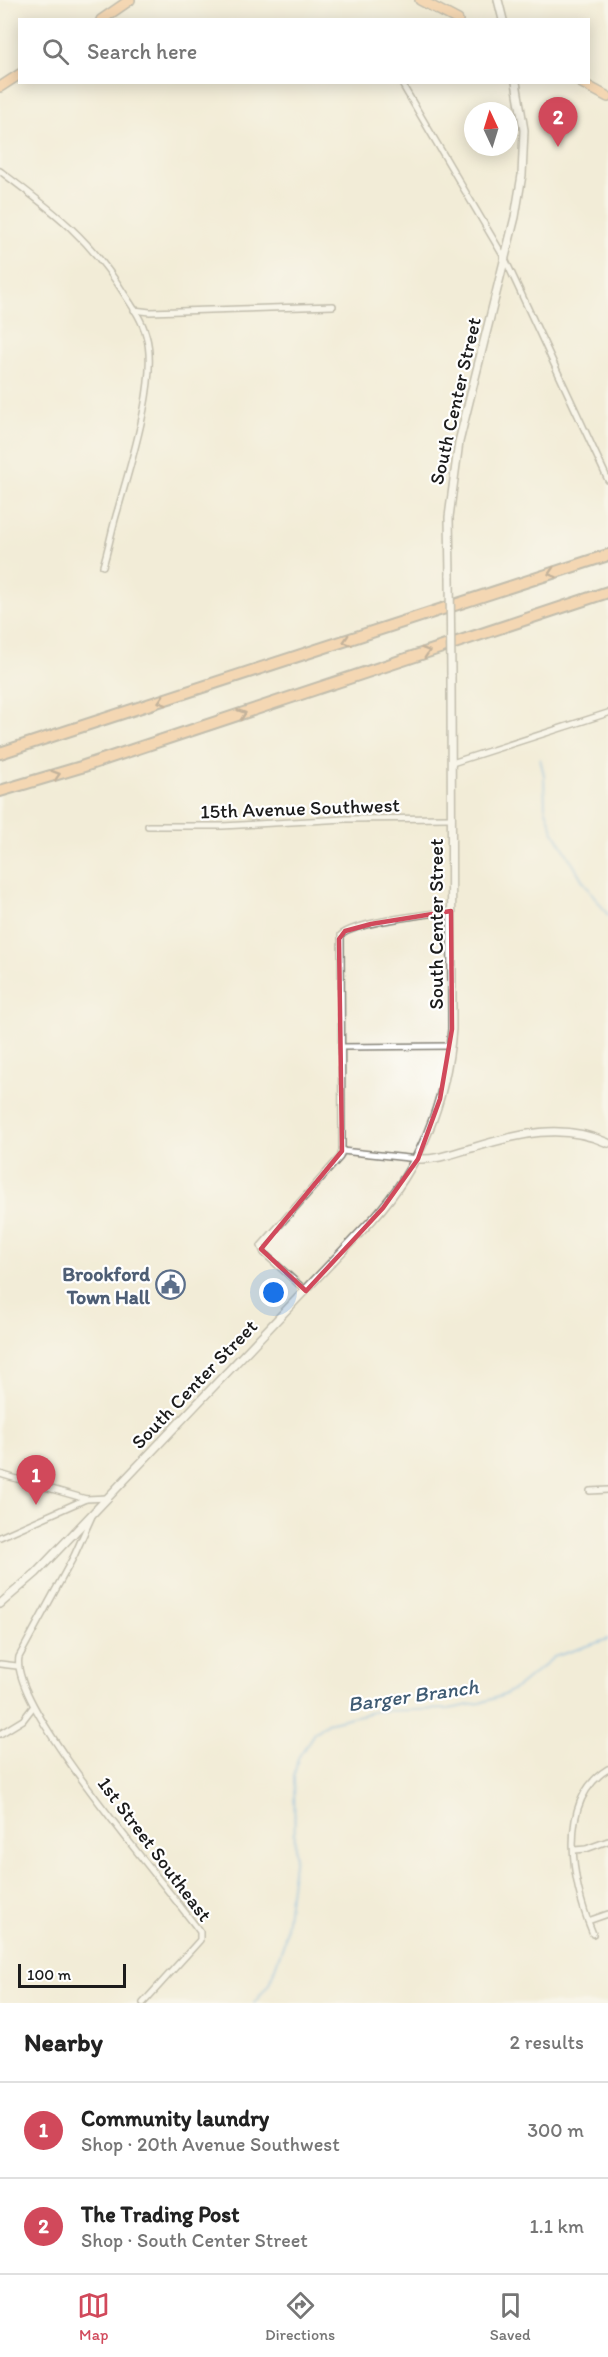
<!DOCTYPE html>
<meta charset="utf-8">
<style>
:root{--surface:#fff;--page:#f6f6f6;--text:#222;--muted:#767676;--line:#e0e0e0;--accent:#d1495b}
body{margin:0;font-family:Itim,sans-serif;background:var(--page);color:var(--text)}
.compass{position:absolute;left:464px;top:102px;width:54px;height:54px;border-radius:50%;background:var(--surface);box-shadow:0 3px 15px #0003;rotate:356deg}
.scale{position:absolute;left:18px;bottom:15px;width:108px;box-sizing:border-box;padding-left:6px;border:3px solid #1c1c1c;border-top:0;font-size:16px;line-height:21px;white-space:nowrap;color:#1c1c1c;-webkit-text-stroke:4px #fff;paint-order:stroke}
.you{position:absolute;left:274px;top:1293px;width:21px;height:21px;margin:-15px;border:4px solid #fff;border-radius:50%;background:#1a73e8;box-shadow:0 0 0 9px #1a73e833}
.badge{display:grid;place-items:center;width:39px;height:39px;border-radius:50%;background:var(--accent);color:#fff;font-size:20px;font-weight:700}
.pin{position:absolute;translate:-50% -50px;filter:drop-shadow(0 2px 3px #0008)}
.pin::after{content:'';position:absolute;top:32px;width:21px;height:18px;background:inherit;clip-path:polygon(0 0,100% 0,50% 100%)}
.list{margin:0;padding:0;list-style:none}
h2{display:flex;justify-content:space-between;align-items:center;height:78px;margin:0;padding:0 24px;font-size:26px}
h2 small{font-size:20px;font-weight:400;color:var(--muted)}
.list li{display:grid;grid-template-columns:39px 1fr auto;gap:18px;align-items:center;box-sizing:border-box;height:96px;padding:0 24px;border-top:2px solid var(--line)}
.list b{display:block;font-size:22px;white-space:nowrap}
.list p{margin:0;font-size:20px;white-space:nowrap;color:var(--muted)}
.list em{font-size:20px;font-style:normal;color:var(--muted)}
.icon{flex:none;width:33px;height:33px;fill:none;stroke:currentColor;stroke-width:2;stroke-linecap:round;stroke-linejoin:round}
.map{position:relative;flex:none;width:608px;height:2003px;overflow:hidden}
.search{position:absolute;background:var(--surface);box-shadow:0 3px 15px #0003;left:18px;right:18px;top:18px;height:66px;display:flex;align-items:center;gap:15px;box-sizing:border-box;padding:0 21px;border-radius:0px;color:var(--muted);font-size:22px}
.sheet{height:270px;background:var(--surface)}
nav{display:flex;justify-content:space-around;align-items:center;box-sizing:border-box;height:84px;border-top:2px solid var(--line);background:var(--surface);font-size:16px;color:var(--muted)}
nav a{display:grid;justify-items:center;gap:3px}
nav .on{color:var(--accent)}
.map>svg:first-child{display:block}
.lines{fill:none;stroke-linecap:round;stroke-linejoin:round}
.stream{stroke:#6aa9dd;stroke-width:2}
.minor-casing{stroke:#87847a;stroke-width:8}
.tertiary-casing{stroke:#87847a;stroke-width:10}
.primary-casing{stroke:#87847a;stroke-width:12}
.motorway-casing{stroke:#87847a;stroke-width:14}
.minor{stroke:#fff;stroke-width:5}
.tertiary{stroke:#fff;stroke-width:7}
.primary{stroke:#f7bd88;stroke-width:9}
.motorway{stroke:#f7bd88;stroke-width:10}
.tertiary-bridge-casing{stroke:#87847a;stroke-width:10;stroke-linecap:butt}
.tertiary-bridge{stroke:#fff;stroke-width:7}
.oneway{stroke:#8a6c52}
.marked{fill:none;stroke:#d1495b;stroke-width:4.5;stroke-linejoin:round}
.labels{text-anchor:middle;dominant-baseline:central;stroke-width:4.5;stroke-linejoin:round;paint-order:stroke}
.street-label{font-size:20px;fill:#1c1c1c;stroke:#fff}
.service-label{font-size:20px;font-weight:bold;fill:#4e5e75;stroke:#fff;text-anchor:end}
.water-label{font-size:21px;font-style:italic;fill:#3f5b73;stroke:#fff}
</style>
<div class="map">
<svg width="608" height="2003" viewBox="0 0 608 2003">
<rect width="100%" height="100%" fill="#fff"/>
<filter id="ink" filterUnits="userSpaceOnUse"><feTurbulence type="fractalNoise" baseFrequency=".0167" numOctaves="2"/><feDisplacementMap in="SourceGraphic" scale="12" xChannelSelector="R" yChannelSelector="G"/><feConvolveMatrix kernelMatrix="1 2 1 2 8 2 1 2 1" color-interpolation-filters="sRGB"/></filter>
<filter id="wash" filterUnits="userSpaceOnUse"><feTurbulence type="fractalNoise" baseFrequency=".008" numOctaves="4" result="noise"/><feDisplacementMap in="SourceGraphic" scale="24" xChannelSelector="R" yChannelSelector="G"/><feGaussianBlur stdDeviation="1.35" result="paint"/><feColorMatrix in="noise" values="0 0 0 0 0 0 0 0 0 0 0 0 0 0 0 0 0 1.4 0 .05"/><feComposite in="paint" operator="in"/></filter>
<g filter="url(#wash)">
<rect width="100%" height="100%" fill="#f2ecd7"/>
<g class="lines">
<g class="stream">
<path d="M540,759L544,775L545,807L553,830L583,881L608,915"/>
<path d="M254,2003L269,1984L284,1943L295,1855L294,1776L298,1758L314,1733L327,1723L377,1711L449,1709L480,1703L504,1695L519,1686L554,1657L608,1639"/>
</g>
</g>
</g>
<g filter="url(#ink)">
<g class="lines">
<defs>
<g id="minor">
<path d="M402,84L505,259L608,480"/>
<path d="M0,171C52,210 90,238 125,295C133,307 142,320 146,335C159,377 130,466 118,509C112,528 109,547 103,566"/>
<path d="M134,310L150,312L333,306"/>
<path d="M452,763L608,713"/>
<path d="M148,826H222L345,819L452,818"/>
<path d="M341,1047L450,1046"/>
<path d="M342,1151L418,1159"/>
<path d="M306,1291L264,1253L261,1246L340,1157L342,1151L341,935C355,922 429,914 451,911"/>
<path d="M0,1474L86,1499L108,1498"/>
<path d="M590,1491L608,1490"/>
<path d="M92,1516L74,1556L19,1657C9,1706 166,1884 200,1932V1940L143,2003"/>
<path d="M0,1537L86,1499"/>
<path d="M0,1664L17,1666"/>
<path d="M0,1734L23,1720L33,1707"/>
<path d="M575,1850L586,1849L608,1841"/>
<path d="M588,1921L608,1914"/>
<path d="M593,1934C573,1886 555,1801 608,1769"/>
</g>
<g id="tertiary">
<path d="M498,0L503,20"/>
<path d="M450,576L449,517L459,442L515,217L522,175L524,130L516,82"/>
<path d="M418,1159C437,1160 454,1153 472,1148C518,1134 562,1122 608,1143"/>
<path d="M0,1604L36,1573L373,1219C422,1165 446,1102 452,1029L451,675"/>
</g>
<g id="primary">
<path d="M420,0L458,20"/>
<path d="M101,20L130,0"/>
<path d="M580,82L608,97"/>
<path d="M0,87L20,74"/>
</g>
<g id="motorway">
<path d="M0,753L608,555"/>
<path d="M0,791L81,767L608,592"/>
</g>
</defs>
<use href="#minor" class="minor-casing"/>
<use href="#tertiary" class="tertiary-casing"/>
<use href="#primary" class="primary-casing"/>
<use href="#motorway" class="motorway-casing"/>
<use href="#minor" class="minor"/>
<use href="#tertiary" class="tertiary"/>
<use href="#primary" class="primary"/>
<use href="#motorway" class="motorway"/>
<defs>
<path id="tertiary-bridge" d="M450,576L451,675"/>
</defs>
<use href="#tertiary-bridge" class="tertiary-bridge-casing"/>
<use href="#tertiary-bridge" class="tertiary-bridge"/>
</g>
<defs><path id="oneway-chevron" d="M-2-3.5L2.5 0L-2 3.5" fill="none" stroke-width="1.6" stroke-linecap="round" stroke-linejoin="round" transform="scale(1.5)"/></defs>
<g class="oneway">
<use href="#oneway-chevron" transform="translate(552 573) rotate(162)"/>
<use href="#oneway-chevron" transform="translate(347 641) rotate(162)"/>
<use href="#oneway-chevron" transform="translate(426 652) rotate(-18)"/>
<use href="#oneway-chevron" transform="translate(162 701) rotate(162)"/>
<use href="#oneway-chevron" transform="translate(242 714) rotate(-19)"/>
<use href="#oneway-chevron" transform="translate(56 775) rotate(-17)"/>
</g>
</g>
<path d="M0 0H608V2003H0ZM451,911L452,1029L440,1099L418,1159L383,1208L306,1291L261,1249L342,1151L339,939L345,931L371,924Z" fill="#f2ecd7" fill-opacity=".55" fill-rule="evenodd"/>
<path class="marked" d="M451,911L452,1029L440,1099L418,1159L383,1208L306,1291L261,1249L342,1151L339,939L345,931L371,924Z"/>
<defs>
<symbol id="civic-ring" viewBox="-11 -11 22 22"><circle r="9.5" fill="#fff" stroke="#5c6f8a" stroke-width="1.5"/><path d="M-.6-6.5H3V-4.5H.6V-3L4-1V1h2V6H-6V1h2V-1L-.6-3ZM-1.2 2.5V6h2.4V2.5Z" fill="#5c6f8a"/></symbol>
</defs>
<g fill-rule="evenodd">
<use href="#civic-ring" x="154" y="1268" width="33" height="33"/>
</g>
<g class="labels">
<g class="street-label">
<text transform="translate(455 401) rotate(-77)">South Center Street</text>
<text transform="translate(300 808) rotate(-2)">15th Avenue Southwest</text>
<text transform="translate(436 924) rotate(-90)">South Center Street</text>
<text transform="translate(194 1384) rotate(-46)">South Center Street</text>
<text transform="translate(155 1849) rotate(53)">1st Street Southeast</text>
</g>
<g class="service-label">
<text x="150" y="1274">Brookford<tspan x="150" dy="23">Town Hall</tspan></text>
</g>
<g class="water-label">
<text transform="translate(413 1695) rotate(-8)">Barger Branch</text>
</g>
</g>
</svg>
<svg class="compass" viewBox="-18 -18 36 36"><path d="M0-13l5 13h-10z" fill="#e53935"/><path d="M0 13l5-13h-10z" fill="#767676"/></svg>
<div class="scale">100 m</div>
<div class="you"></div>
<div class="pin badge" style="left:36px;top:1505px">1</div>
<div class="pin badge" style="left:558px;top:147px">2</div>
<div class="search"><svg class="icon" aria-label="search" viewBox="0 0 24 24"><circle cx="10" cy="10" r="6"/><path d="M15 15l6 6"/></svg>Search here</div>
</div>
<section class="sheet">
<h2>Nearby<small>2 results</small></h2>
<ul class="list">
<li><span class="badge">1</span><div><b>Community laundry</b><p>Shop · 20th Avenue Southwest</p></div><em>300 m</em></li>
<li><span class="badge">2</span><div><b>The Trading Post</b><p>Shop · South Center Street</p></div><em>1.1 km</em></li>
</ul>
</section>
<nav>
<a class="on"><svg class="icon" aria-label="map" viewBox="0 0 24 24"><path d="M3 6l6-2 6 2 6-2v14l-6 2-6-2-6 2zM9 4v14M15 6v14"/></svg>Map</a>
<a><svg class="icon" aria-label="directions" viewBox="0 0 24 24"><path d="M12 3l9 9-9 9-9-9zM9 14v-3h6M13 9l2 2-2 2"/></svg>Directions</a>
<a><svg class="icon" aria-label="saved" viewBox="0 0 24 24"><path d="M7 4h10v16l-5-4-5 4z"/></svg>Saved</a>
</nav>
